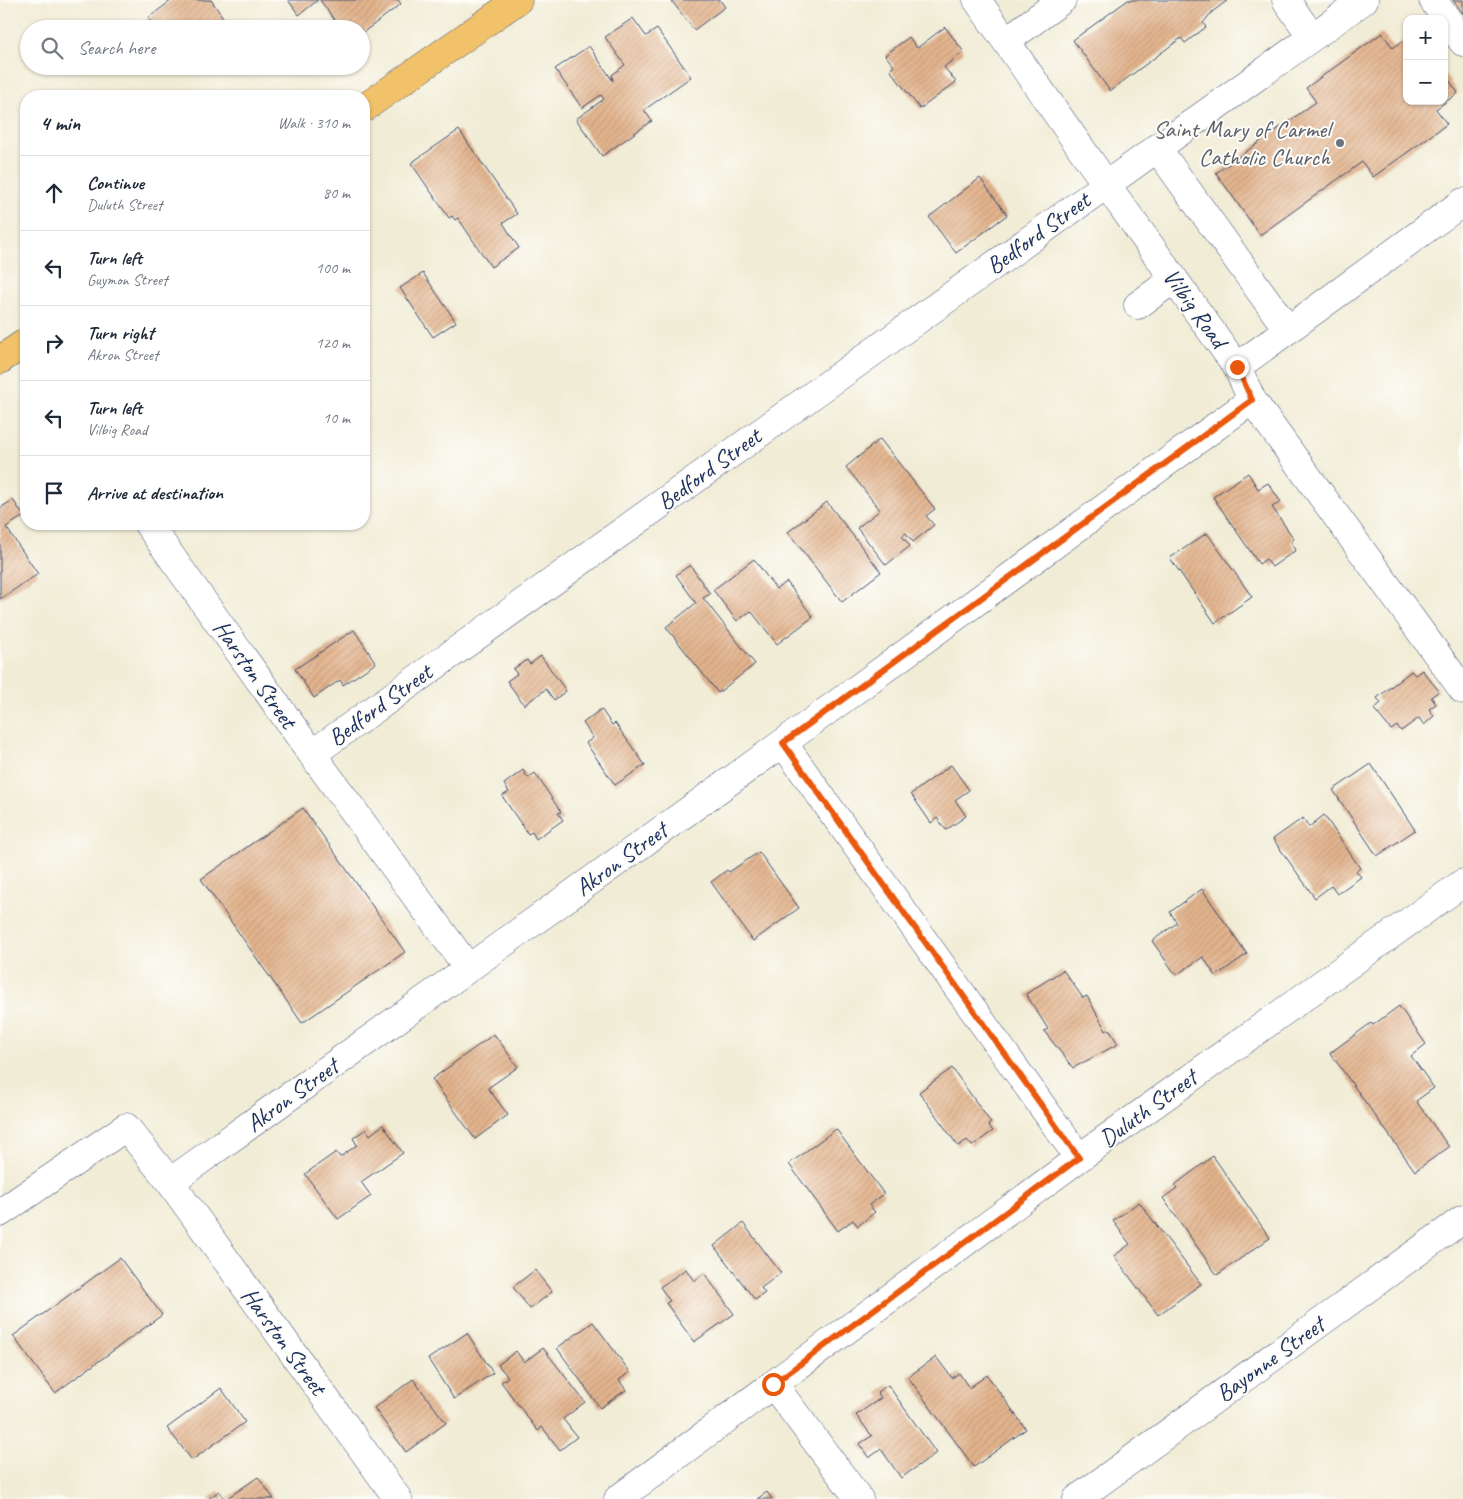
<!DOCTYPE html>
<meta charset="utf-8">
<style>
:root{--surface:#fff;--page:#f6f6f7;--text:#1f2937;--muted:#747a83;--line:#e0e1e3}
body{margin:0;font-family:Caveat,sans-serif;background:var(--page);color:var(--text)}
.controls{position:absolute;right:15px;top:15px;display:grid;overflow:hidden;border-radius:10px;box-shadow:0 1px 4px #0004}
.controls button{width:45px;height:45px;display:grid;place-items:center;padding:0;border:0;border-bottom:1px solid var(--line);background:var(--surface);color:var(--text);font:25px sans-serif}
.stop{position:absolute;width:15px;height:15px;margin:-11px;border:4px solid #ea580c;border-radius:50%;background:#fff}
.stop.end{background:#ea580c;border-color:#fff;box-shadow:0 1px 5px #0008}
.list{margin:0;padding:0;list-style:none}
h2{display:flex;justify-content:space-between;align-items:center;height:65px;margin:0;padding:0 20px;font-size:21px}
h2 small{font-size:16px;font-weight:400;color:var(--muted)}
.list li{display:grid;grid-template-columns:32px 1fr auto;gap:15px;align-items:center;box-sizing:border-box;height:75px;padding:0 20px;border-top:1px solid var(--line)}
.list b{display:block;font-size:19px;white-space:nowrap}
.list p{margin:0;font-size:16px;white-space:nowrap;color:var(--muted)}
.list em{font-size:16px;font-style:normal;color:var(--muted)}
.icon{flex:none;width:28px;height:28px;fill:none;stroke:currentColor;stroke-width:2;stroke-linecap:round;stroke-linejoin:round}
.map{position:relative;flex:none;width:1463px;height:1499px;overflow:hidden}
.search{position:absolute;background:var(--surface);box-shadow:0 1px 4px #0004;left:20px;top:20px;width:350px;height:55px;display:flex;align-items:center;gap:12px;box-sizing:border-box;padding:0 18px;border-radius:28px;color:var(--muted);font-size:19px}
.panel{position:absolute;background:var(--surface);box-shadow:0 1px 4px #0004;left:20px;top:90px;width:350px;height:440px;border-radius:20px}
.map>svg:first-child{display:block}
.building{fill:url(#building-hatch)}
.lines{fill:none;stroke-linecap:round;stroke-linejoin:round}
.minor-casing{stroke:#3b4b70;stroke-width:29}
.major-casing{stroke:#3b4b70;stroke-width:29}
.minor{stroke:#fff;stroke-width:28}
.major{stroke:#f2c26a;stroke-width:28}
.route{stroke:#ea580c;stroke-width:6}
.worship-dot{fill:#6b7280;stroke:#fdfcf7;stroke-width:2}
.labels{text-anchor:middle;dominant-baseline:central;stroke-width:4;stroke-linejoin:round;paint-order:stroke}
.worship-label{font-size:24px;fill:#5b616d;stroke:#fdfcf7;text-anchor:end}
.street-label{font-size:24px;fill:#1b2f5e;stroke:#fdfcf7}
</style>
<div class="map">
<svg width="1463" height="1499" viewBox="0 0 1463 1499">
<defs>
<pattern id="building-hatch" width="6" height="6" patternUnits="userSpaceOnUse" patternTransform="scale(1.25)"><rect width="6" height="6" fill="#e3b48d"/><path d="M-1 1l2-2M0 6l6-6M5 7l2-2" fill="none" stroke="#c29b7c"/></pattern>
</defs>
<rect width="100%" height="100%" fill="#fdfcf7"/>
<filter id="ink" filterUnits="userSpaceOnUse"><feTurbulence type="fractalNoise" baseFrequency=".02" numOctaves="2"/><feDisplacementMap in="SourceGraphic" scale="10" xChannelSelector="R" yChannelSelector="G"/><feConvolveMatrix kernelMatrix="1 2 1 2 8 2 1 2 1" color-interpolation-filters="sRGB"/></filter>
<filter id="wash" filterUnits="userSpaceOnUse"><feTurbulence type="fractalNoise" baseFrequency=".0096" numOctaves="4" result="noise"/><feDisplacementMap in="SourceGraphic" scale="20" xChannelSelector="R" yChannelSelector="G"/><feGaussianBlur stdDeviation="1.12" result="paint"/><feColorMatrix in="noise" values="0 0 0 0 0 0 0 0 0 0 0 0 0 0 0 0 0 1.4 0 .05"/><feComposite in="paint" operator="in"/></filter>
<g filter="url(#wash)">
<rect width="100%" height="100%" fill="#f1ecd5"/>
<g id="blocks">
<g class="building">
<path d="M172,0H211L231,29H156L148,18Z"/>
<path d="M288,0H318L299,15Z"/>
<path d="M320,0H398L401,4L361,34V29H341Z"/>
<path d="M671,0H720L725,7L694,30Z"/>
<path d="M1128,0H1228L1212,12L1203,23L1206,27L1185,43L1181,38L1110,91L1073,40Z"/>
<path d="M1453,0H1463V14Z"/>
<path d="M633,18L646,36L657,29L691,77L644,110L652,121L602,156L576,119L604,99L601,95L582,108L555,69L589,46L613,81L612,75L625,65L605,37Z"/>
<path d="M945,27L964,52L944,67L956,82L920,109L890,70L894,66L885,55L909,37L917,48Z"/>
<path d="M1382,33L1393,48L1407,38V101H1444V73L1458,93L1436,109L1447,124L1373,177L1362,162L1260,235L1216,173L1316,102L1306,88Z"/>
<path d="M459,130L517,214L503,223L519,248L491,267L458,218L455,220L452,216L449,218L411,163Z"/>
<path d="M980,178L1007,215L956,253L929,217Z"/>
<path d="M423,273L456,322L433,337L400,288Z"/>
<path d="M880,439L935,509L926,516L934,525L913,542L906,533L902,536L910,546L886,565L857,528L880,510L846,467Z"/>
<path d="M1248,473L1258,489L1268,483L1281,502L1272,507L1294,539L1291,542L1296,550L1272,567L1266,559L1259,564L1213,497Z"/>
<path d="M13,500L24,516L6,527L38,574L0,599V508Z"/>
<path d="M827,502L881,572L842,602L788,532Z"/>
<path d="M1207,533L1252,597L1215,623L1170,558Z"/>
<path d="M754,559L776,589L787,582L813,617L777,644L751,611L737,621L713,590Z"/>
<path d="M690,565L710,594L703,598L755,664L718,693L666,627L696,603L676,575Z"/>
<path d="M354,630L376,663L343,685L340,680L314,698L295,669Z"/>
<path d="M541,656L566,691L554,700L546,689L524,705L507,681L517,674L513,669L527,660L530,664Z"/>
<path d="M1422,670L1439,691L1431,697L1436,704L1429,709L1434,716L1424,725L1419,718L1401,731L1397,726L1391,730L1374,709L1381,703L1377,698L1411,671L1415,675Z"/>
<path d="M601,709L612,725L615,723L645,765L615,785L586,743L593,738L583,723Z"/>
<path d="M1371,764L1415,830L1377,856L1333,790Z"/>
<path d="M951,765L969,790L955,800L966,816L946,830L937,818L931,823L911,794Z"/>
<path d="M523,770L528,778L535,773L561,812L558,813L563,820L536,839L532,832L528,834L502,796L509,792L504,784Z"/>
<path d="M303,808L405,952L302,1023L201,879Z"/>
<path d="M1324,815L1360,868L1356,871L1361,877L1337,894L1331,886L1315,898L1273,839L1303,818L1309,827Z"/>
<path d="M759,852L799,908L753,941L711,882L727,870L729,872Z"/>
<path d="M1202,889L1247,954L1216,976L1203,957L1176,975L1152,941L1177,923L1170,912Z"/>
<path d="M1063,970L1083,998L1087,996L1106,1031L1109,1029L1118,1044L1073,1068L1044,1031L1048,1029L1026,994Z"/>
<path d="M1399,1006L1426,1044L1411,1056L1434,1088L1416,1101L1449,1147L1415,1171L1330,1053L1371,1023L1373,1025Z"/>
<path d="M494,1034L518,1067L488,1088L508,1115L475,1139L432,1079Z"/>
<path d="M952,1068L991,1123L988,1125L993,1131L972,1146L967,1140L958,1146L919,1092Z"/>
<path d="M383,1125L403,1153L361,1182L371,1196L338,1219L305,1174L336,1152L340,1157L357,1145L353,1138L366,1129L370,1135Z"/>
<path d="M836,1129L884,1194L869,1205L875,1212L858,1226L853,1220L838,1231L789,1164Z"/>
<path d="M1213,1156L1270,1238L1217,1275L1163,1198L1177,1188L1175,1185Z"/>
<path d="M1139,1202L1201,1284L1158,1315L1114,1256L1130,1244L1113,1221Z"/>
<path d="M743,1223L781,1273L761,1288L765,1293L755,1300L714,1246Z"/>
<path d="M120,1258L162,1315L55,1393L13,1336Z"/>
<path d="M686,1269L694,1281L704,1273L734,1314L694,1342L666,1303L670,1301L660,1287Z"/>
<path d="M535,1270L552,1292L530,1309L513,1287Z"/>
<path d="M593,1322L630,1372L619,1380L626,1390L600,1408L557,1348Z"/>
<path d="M467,1333L493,1373L454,1399L428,1359Z"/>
<path d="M543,1348L585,1402L563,1419L577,1437L560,1450L542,1427L538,1431L501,1382L508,1377L498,1365L516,1351L524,1362Z"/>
<path d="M936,1357L952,1378L959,1373L969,1388L987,1375L1026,1429L974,1467L908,1377Z"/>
<path d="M413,1379L446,1423L406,1452L374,1408Z"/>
<path d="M888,1385L936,1453L901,1478L881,1449L869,1458L859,1444L872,1436L856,1415L881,1398L877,1392Z"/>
<path d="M221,1388L245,1422L192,1460L167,1428Z"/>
<path d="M258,1477L274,1499H226Z"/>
<path d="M219,1491L224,1499H208Z"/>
<path d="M767,1492L772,1499H757Z"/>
</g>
</g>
</g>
<g filter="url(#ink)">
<use href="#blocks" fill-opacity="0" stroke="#3b4b70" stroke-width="1"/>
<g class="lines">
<defs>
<g id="minor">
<path d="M977,0L1106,184L1237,367L1252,400L1463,690"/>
<path d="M1286,0L1312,37"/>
<path d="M1433,0L1463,42"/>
<path d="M1006,41L1062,0"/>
<path d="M1157,148L1288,330"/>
<path d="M1138,305L1174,279"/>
<path d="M1237,367L1463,202"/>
<path d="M148,524L312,754L468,968"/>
<path d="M783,743L1079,1158"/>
<path d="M312,754L1364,0"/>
<path d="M170,1182L783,743L1252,400"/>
<path d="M0,1213L126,1127L170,1182L398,1499"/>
<path d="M773,1384L859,1499"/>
<path d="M618,1499L1079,1158L1463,883"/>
<path d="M1077,1499L1463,1219"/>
</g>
<g id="major">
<path d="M364,108L518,0"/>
<path d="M0,360L26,342"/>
</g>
</defs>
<use href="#minor" class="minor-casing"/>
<use href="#major" class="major-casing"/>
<use href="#minor" class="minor"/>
<use href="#major" class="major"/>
</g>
</g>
<g class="lines" filter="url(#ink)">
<path class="route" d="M773,1384L1079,1158L783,743L1252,400L1237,367"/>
</g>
<circle class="worship-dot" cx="1340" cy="143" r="5"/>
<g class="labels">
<g class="worship-label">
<text x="1330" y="129">Saint Mary of Carmel<tspan x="1330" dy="28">Catholic Church</tspan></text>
</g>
<g class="street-label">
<text transform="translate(1038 233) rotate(-36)">Bedford Street</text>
<text transform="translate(1195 308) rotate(54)">Vilbig Road</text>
<text transform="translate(709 469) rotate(-36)">Bedford Street</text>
<text transform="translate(255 674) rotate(55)">Harston Street</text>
<text transform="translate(380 705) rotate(-36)">Bedford Street</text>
<text transform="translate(621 859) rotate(-36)">Akron Street</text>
<text transform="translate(292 1095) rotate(-36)">Akron Street</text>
<text transform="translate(1148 1108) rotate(-36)">Duluth Street</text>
<text transform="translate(284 1341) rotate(54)">Harston Street</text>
<text transform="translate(1270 1359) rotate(-36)">Bayonne Street</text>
</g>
</g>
</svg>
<div class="controls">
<button>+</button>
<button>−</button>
</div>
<div class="stop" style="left:773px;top:1384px"></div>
<div class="stop end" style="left:1237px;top:367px"></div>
<div class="search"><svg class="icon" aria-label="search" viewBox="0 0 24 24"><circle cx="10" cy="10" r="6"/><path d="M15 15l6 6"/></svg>Search here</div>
<section class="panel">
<h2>4 min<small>Walk · 310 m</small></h2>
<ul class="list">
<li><svg class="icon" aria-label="ahead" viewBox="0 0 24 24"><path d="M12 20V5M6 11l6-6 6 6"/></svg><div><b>Continue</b><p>Duluth Street</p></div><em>80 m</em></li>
<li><svg class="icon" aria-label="left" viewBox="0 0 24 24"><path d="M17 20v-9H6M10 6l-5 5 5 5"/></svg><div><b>Turn left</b><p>Guymon Street</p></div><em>100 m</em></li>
<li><svg class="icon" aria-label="right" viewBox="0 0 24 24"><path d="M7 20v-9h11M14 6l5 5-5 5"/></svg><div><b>Turn right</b><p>Akron Street</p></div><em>120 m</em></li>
<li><svg class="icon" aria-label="left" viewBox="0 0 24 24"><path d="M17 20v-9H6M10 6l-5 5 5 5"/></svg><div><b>Turn left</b><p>Vilbig Road</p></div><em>10 m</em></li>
<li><svg class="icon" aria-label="arrive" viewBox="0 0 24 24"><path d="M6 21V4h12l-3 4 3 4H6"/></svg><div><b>Arrive at destination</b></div></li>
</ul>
</section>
</div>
